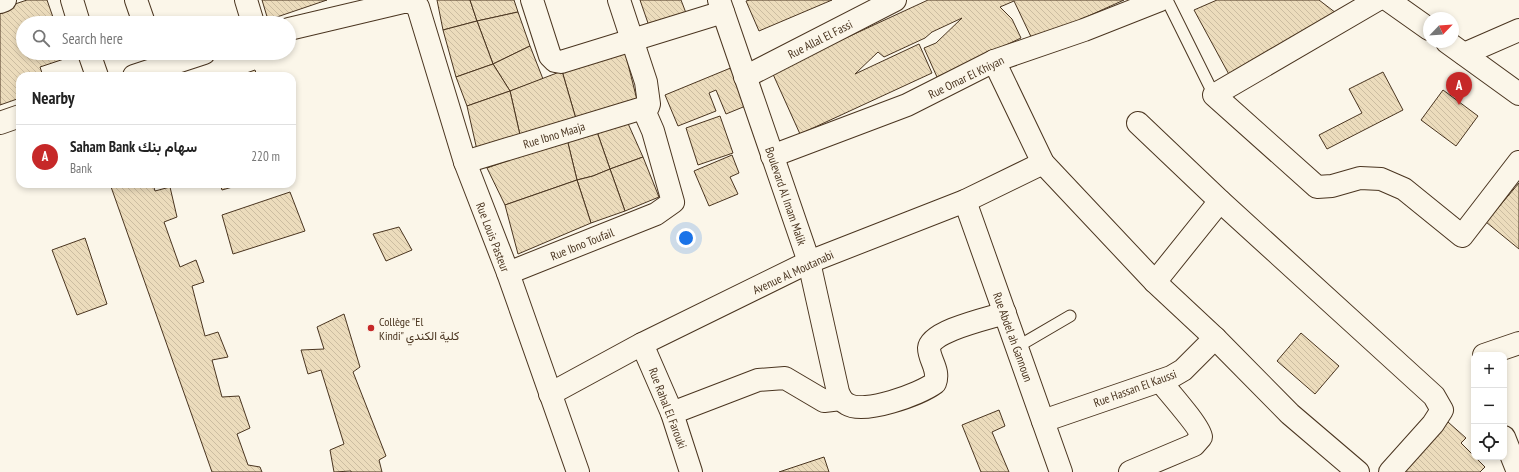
<!DOCTYPE html>
<meta charset="utf-8">
<style>
:root{--surface:#fff;--page:#f2f2f2;--text:#222;--muted:#767676;--line:#e0e0e0;--accent:#c62828}
body{margin:0;font-family:"PT Sans Narrow",Vazirmatn,sans-serif;background:var(--page);color:var(--text)}
.controls{position:absolute;right:12px;bottom:12px;display:grid;overflow:hidden;border-radius:8px;box-shadow:0 2px 6px #0003}
.controls button{width:36px;height:36px;display:grid;place-items:center;padding:0;border:0;border-bottom:1px solid var(--line);background:var(--surface);color:var(--text);font:20px sans-serif}
.compass{position:absolute;left:1423px;top:12px;width:36px;height:36px;border-radius:50%;background:var(--surface);box-shadow:0 2px 6px #0003;rotate:65deg}
.you{position:absolute;left:686px;top:238px;width:14px;height:14px;margin:-10px;border:3px solid #fff;border-radius:50%;background:#1a73e8;box-shadow:0 0 0 6px #1a73e833}
.badge{display:grid;place-items:center;width:26px;height:26px;border-radius:50%;background:var(--accent);color:#fff;font-size:13px;font-weight:700}
.pin{position:absolute;translate:-50% -33px;filter:drop-shadow(0 1px 2px #0008)}
.pin::after{content:'';position:absolute;top:21px;width:14px;height:12px;background:inherit;clip-path:polygon(0 0,100% 0,50% 100%)}
.list{margin:0;padding:0;list-style:none}
h2{display:flex;justify-content:space-between;align-items:center;height:52px;margin:0;padding:0 16px;font-size:17px}
h2 small{font-size:13px;font-weight:400;color:var(--muted)}
.list li{display:grid;grid-template-columns:26px 1fr auto;gap:12px;align-items:center;box-sizing:border-box;height:64px;padding:0 16px;border-top:1px solid var(--line)}
.list b{display:block;font-size:15px;white-space:nowrap}
.list p{margin:0;font-size:13px;white-space:nowrap;color:var(--muted)}
.list em{font-size:13px;font-style:normal;color:var(--muted)}
.icon{flex:none;width:22px;height:22px;fill:none;stroke:currentColor;stroke-width:2;stroke-linecap:round;stroke-linejoin:round}
.map{position:relative;flex:none;width:1519px;height:472px;overflow:hidden}
.search{position:absolute;background:var(--surface);box-shadow:0 2px 6px #0003;left:16px;top:16px;width:280px;height:44px;display:flex;align-items:center;gap:10px;box-sizing:border-box;padding:0 14px;border-radius:22px;color:var(--muted);font-size:15px}
.panel{position:absolute;background:var(--surface);box-shadow:0 2px 6px #0003;left:16px;top:72px;width:280px;height:116px;border-radius:12px}
.map>svg:first-child{display:block}
.building{fill:url(#building-back-hatch);stroke:#4a3520}
.lines{fill:none;stroke-linecap:round;stroke-linejoin:round}
.lane-casing{stroke:#4a3520;stroke-width:13}
.street-casing{stroke:#4a3520;stroke-width:24}
.secondary-casing{stroke:#4a3520;stroke-width:24}
.lane{stroke:#fbf6e9;stroke-width:11}
.street{stroke:#fbf6e9;stroke-width:22}
.secondary{stroke:#fbf6e9;stroke-width:22}
.poi-dot{fill:#c62828;stroke:#fbf6e9;stroke-width:1.5}
.labels{text-anchor:middle;dominant-baseline:central;stroke-width:3;stroke-linejoin:round;paint-order:stroke}
.street-label{font-size:12px;fill:#4a3520;stroke:#fbf6e9}
.poi-label{font-size:12px;fill:#4a3520;stroke:#fbf6e9;text-anchor:start}
</style>
<div class="map">
<svg width="1519" height="472" viewBox="0 0 1519 472">
<defs>
<pattern id="building-back-hatch" width="6" height="6" patternUnits="userSpaceOnUse"><rect width="6" height="6" fill="#ecdcbc"/><path d="M-1 5l2 2M0 0l6 6M5-1l2 2" fill="none" stroke="#ccbda1"/></pattern>
</defs>
<rect width="100%" height="100%" fill="#fbf6e9"/>
<g class="building">
<path d="M27,0H47L55,23H23V53H65L67,58L40,67L43,76H20V98L0,105V9Z"/>
<path d="M262,0H327L268,20Z"/>
<path d="M437,0H470L477,21L443,30Z"/>
<path d="M470,0H514L518,12L477,21Z"/>
<path d="M640,0H681L686,13L649,26Z"/>
<path d="M750,0H832L759,31L746,1Z"/>
<path d="M928,0H1124L1033,41L1014,1L1000,7L1012,19L1021,38L937,77L924,48L936,43L962,18L932,32L925,38L884,57L878,52L855,74L919,44L932,73L800,134L772,72Z"/>
<path d="M1217,0H1319L1336,13L1232,80L1194,10Z"/>
<path d="M518,12L530,46L493,64L477,21Z"/>
<path d="M477,21L493,64L456,77L443,30Z"/>
<path d="M530,46L543,79L510,91L493,64Z"/>
<path d="M625,52L637,100L576,119L562,71Z"/>
<path d="M493,64L510,91L467,106L456,77Z"/>
<path d="M733,67L748,105L726,114L716,90L709,93L716,111L678,126L665,95Z"/>
<path d="M255,70L257,76H238Z"/>
<path d="M562,71L576,119L520,135L510,91Z"/>
<path d="M1383,72L1403,110L1327,149L1319,135L1362,113L1349,89Z"/>
<path d="M1443,90L1478,116L1456,146L1421,120Z"/>
<path d="M510,91L520,135L477,150L467,106Z"/>
<path d="M720,116L733,153L698,165L686,128Z"/>
<path d="M626,119L643,157L610,169L596,129Z"/>
<path d="M596,129L610,169L593,176L577,180L567,139Z"/>
<path d="M567,139L577,180L505,205L487,168Z"/>
<path d="M732,155L739,173L730,177L738,194L709,206L694,171Z"/>
<path d="M643,157L659,197L625,211L610,169Z"/>
<path d="M610,169L625,211L591,223L577,180L593,176Z"/>
<path d="M577,180L591,223L518,254L505,205Z"/>
<path d="M1519,183V249L1486,222Z"/>
<path d="M110,184H153L155,191L170,187L177,217L164,222L180,267L196,260L204,282L192,286L205,336L218,332L228,357L212,360L222,397L239,396L250,428L237,434L248,465L260,467L262,472H212Z"/>
<path d="M220,184H243L222,190Z"/>
<path d="M290,192L305,231L233,254L222,215Z"/>
<path d="M399,227L412,250L386,261L373,234Z"/>
<path d="M85,238L107,304L77,315L52,250Z"/>
<path d="M344,314L360,367L353,372L386,456L379,460L382,472H351V471L334,472L330,450L344,444L321,370L308,374L301,350L324,349L317,327Z"/>
<path d="M1301,333L1339,366L1315,394L1277,361Z"/>
<path d="M999,410L1005,426L992,432L1009,472H981L962,425Z"/>
<path d="M1448,422L1466,438L1461,443L1485,467L1480,472H1401Z"/>
<path d="M824,457L829,472H779Z"/>
</g>
<g class="lines">
<defs>
<g id="lane">
<path d="M1167,0L1214,95"/>
<path d="M1017,347L1070,316"/>
</g>
<g id="street">
<path d="M72,0L79,23"/>
<path d="M136,0L144,23"/>
<path d="M246,0L253,23"/>
<path d="M532,0L550,56L555,61L561,62L723,12"/>
<path d="M719,0L809,262L838,392C840,397 843,402 847,404C864,415 920,394 935,383C940,370 929,360 929,348C930,331 990,318 1005,313"/>
<path d="M1377,0L1214,95L1317,187L1332,186L1360,178L1381,179L1404,189L1462,236L1519,162"/>
<path d="M0,2L5,0"/>
<path d="M289,29L403,2H411L418,7L465,162L508,273L578,472"/>
<path d="M89,53L97,76"/>
<path d="M1464,54L1519,30"/>
<path d="M994,61L1043,163L1155,282L1215,338L1290,414L1358,472"/>
<path d="M134,76L204,53"/>
<path d="M745,77L895,0"/>
<path d="M0,123L20,116"/>
<path d="M1138,123L1220,201L1434,396L1442,410L1433,424L1390,472"/>
<path d="M772,156L907,105L994,61L1084,30L1160,0"/>
<path d="M465,162L643,108"/>
<path d="M965,201L1061,472"/>
<path d="M508,273L656,214L673,202L653,131L643,108L648,107L649,104L646,82L619,0"/>
<path d="M1155,282L1220,201"/>
<path d="M642,344L672,413L691,472"/>
<path d="M1484,355L1519,343"/>
<path d="M550,394L642,344L809,262L965,201L1043,163"/>
<path d="M672,413L758,380L785,378L824,401L841,399"/>
<path d="M1043,421L1171,377L1183,370L1215,338"/>
<path d="M1504,437L1518,472"/>
<path d="M1130,472L1194,445L1201,437C1201,428 1168,391 1160,381"/>
</g>
<g id="secondary">
<path d="M1388,0L1429,29"/>
<path d="M1447,42L1519,94"/>
</g>
</defs>
<use href="#lane" class="lane-casing"/>
<use href="#street" class="street-casing"/>
<use href="#secondary" class="secondary-casing"/>
<use href="#lane" class="lane"/>
<use href="#street" class="street"/>
<use href="#secondary" class="secondary"/>
</g>
<circle class="poi-dot" cx="371" cy="328" r="4"/>
<g class="labels">
<g class="street-label">
<text transform="translate(820 39) rotate(-27)">Rue Allal El Fassi</text>
<text transform="translate(966 77) rotate(-26)">Rue Omar El Khiyan</text>
<text transform="translate(554 135) rotate(-17)">Rue Ibno Maaja</text>
<text transform="translate(786 196) rotate(71)">Boulevard Al Imam Malik</text>
<text transform="translate(493 237) rotate(69)">Rue Louis Pasteur</text>
<text transform="translate(582 244) rotate(-22)">Rue Ibno Toufail</text>
<text transform="translate(793 272) rotate(-25)">Avenue Al Moutanabi</text>
<text transform="translate(1013 337) rotate(70)">Rue Abdel ah Gannoun</text>
<text transform="translate(1135 388) rotate(-20)">Rue Hassan El Kaussi</text>
<text transform="translate(668 408) rotate(69)">Rue Rahal El Farouki</text>
</g>
<g class="poi-label">
<text x="379" y="321">Collège "El<tspan x="379" dy="14">Kindi" كلية الكندي</tspan></text>
</g>
</g>
</svg>
<div class="controls">
<button>+</button>
<button>−</button>
<button><svg class="icon" aria-label="locate" viewBox="0 0 24 24"><circle cx="12" cy="12" r="6"/><path d="M12 2v4M12 18v4M2 12h4M18 12h4"/></svg></button>
</div>
<svg class="compass" viewBox="-18 -18 36 36"><path d="M0-13l5 13h-10z" fill="#e53935"/><path d="M0 13l5-13h-10z" fill="#767676"/></svg>
<div class="you"></div>
<div class="pin badge" style="left:1459px;top:105px">A</div>
<div class="search"><svg class="icon" aria-label="search" viewBox="0 0 24 24"><circle cx="10" cy="10" r="6"/><path d="M15 15l6 6"/></svg>Search here</div>
<section class="panel">
<h2>Nearby<small></small></h2>
<ul class="list">
<li><span class="badge">A</span><div><b>Saham Bank سهام بنك</b><p>Bank</p></div><em>220 m</em></li>
</ul>
</section>
</div>
